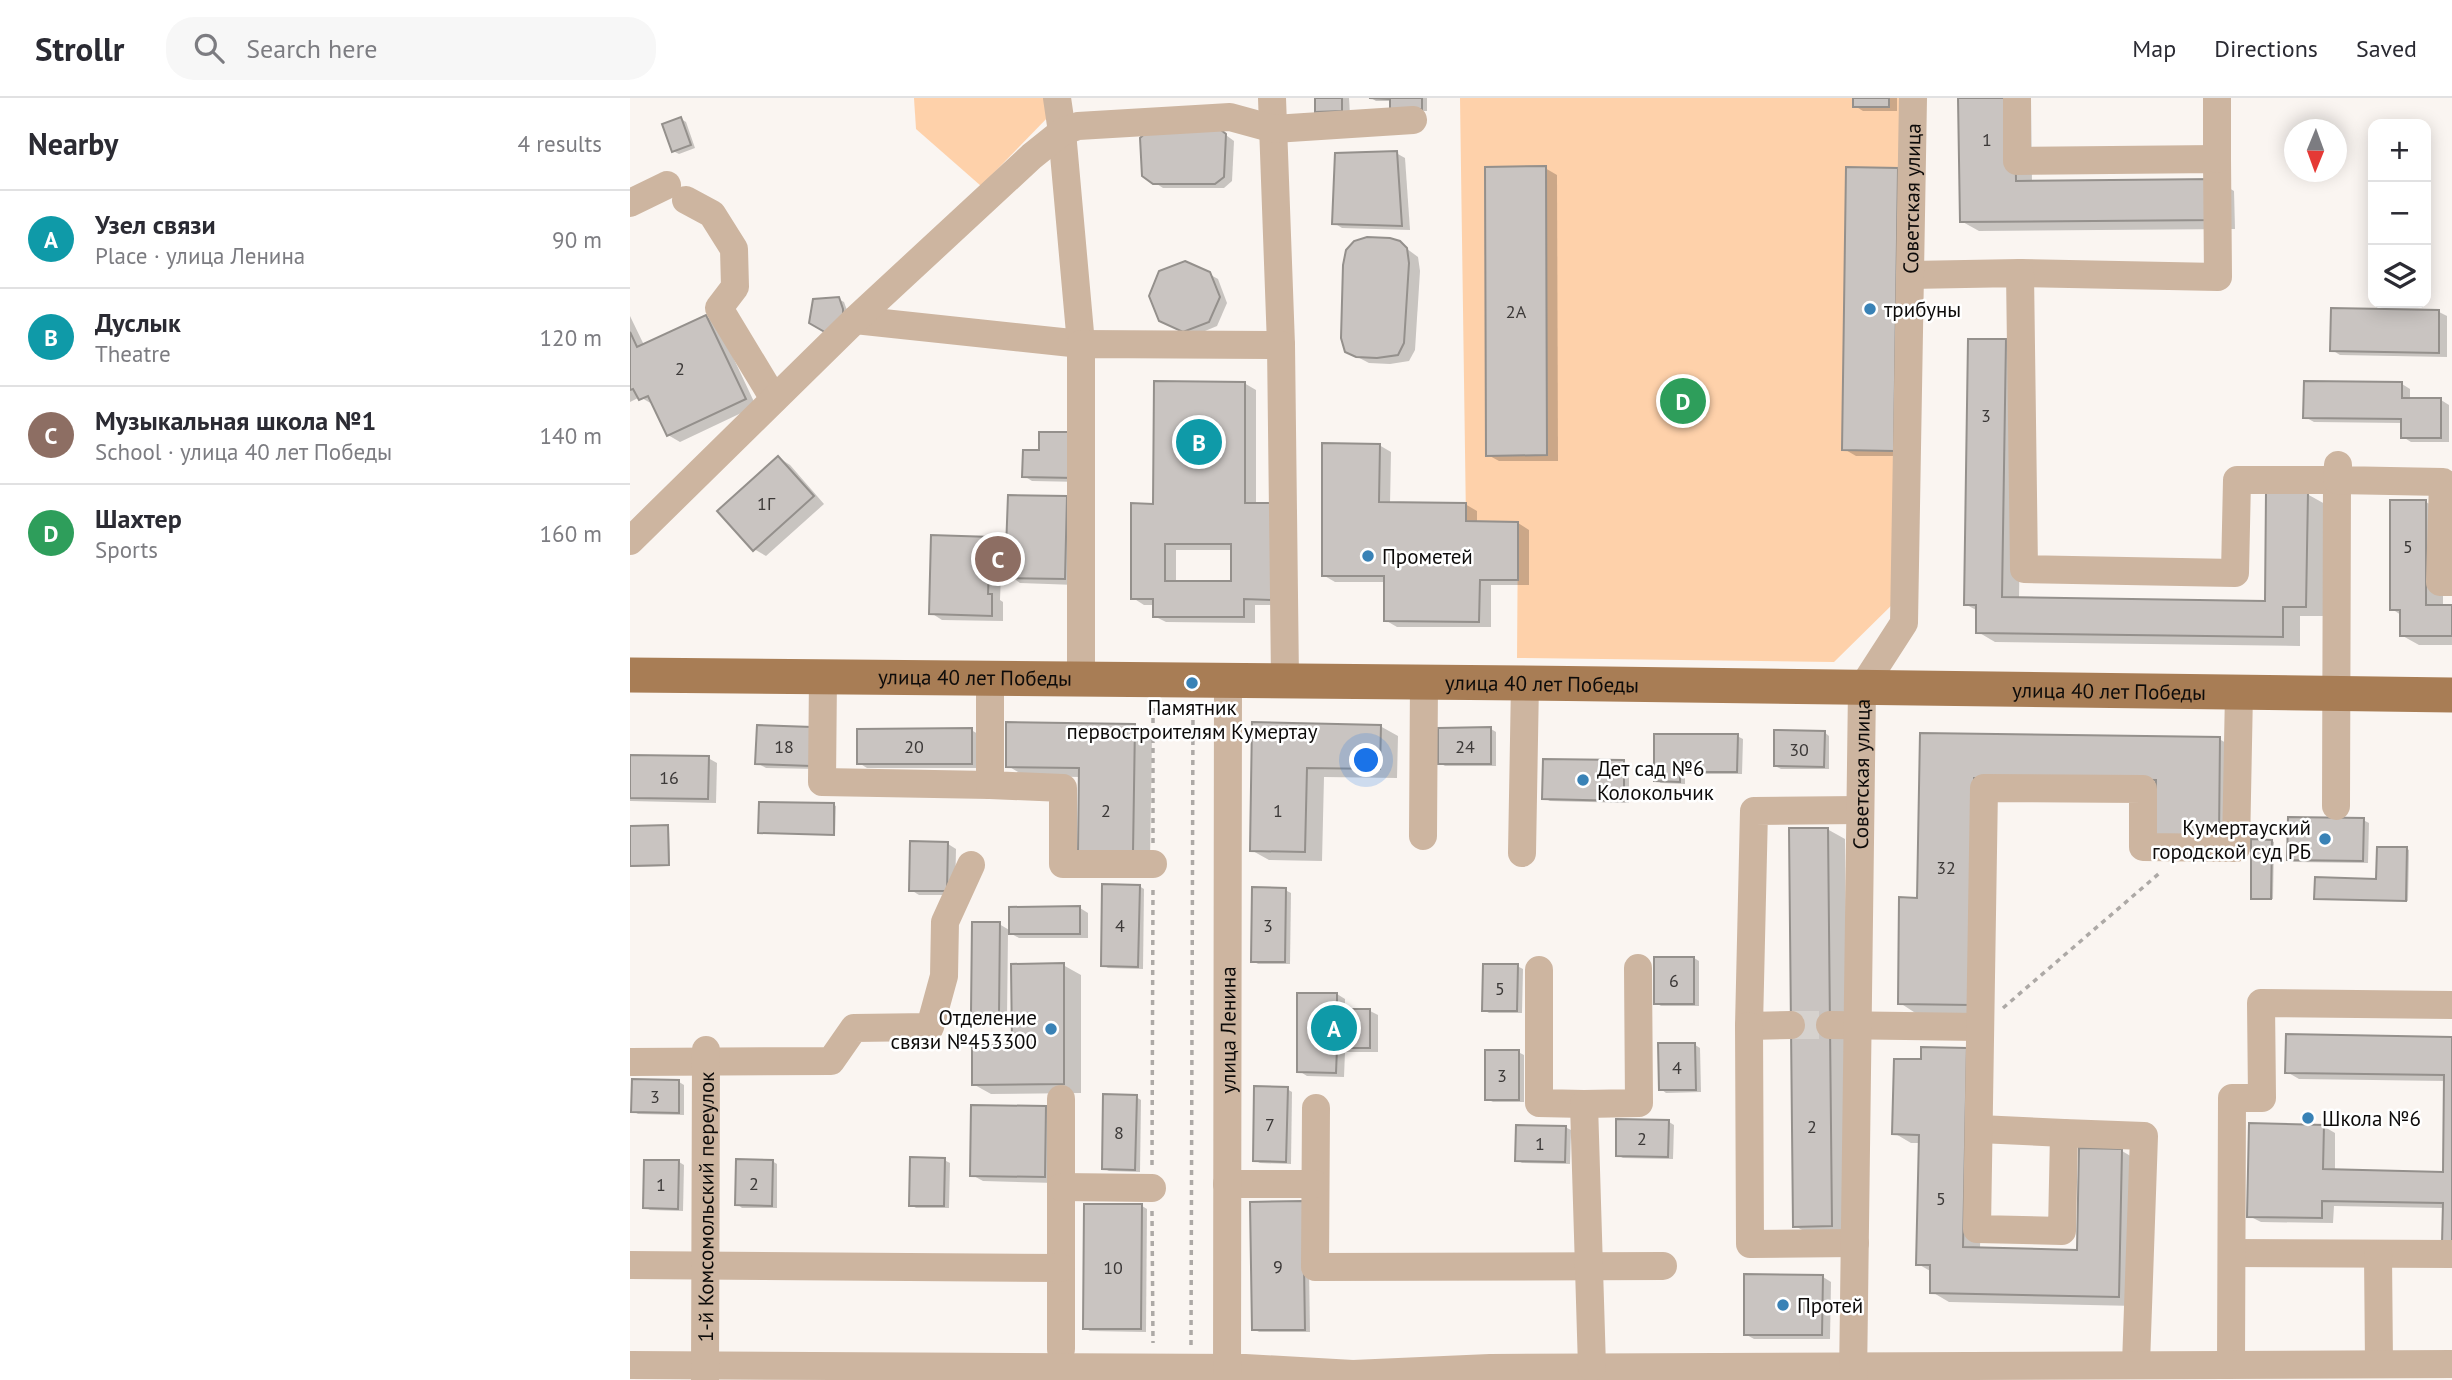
<!DOCTYPE html>
<meta charset="utf-8">
<style>
:root{--surface:#fff;--page:#f7f7f7;--text:#2b2b33;--muted:#7c7c81;--line:#e1e1e2;--accent:#3982b6}
body{margin:0;font-family:"PT Sans",sans-serif;background:var(--page);color:var(--text)}
.controls{position:absolute;right:21px;top:21px;display:grid;overflow:hidden;border-radius:14px;box-shadow:0 4px 18px #0003}
.controls button{width:63px;height:63px;display:grid;place-items:center;padding:0;border:0;border-bottom:2px solid var(--line);background:var(--surface);color:var(--text);font:35px sans-serif}
.compass{position:absolute;left:1654px;top:21px;width:63px;height:63px;border-radius:50%;background:var(--surface);box-shadow:0 4px 18px #0003;rotate:181deg}
.you{position:absolute;left:737px;top:663px;width:24px;height:24px;margin:-18px;border:5px solid #fff;border-radius:50%;background:#1a73e8;box-shadow:0 0 0 10px #1a73e833}
.badge{display:grid;place-items:center;width:46px;height:46px;border-radius:50%;background:var(--accent);color:#fff;font-size:23px;font-weight:700}
.pin{position:absolute;translate:-50% -50%;border:4px solid #fff;box-shadow:0 2px 7px #0006}
.list{margin:0;padding:0;list-style:none}
h2{display:flex;justify-content:space-between;align-items:center;height:91px;margin:0;padding:0 28px;font-size:30px}
h2 small{font-size:23px;font-weight:400;color:var(--muted)}
.list li{display:grid;grid-template-columns:46px 1fr auto;gap:21px;align-items:center;box-sizing:border-box;height:98px;padding:0 28px;border-top:2px solid var(--line)}
.list b{display:block;font-size:26px;white-space:nowrap}
.list p{margin:0;font-size:23px;white-space:nowrap;color:var(--muted)}
.list em{font-size:23px;font-style:normal;color:var(--muted)}
.icon{flex:none;width:38px;height:38px;fill:none;stroke:currentColor;stroke-width:2;stroke-linecap:round;stroke-linejoin:round}
.map{position:relative;flex:none;width:1822px;height:1282px;overflow:hidden}
header{display:flex;align-items:center;gap:42px;box-sizing:border-box;height:98px;padding:0 35px;background:var(--surface);border-bottom:2px solid var(--line)}
header strong{font-size:33px}
nav{display:flex;gap:38px;margin-inline-start:auto;font-size:24px}
.search{width:490px;height:63px;background:var(--page);display:flex;align-items:center;gap:18px;box-sizing:border-box;padding:0 24px;border-radius:28px;color:var(--muted);font-size:26px}
main{display:flex}
aside{flex:1;background:var(--surface)}
.map>svg:first-child{display:block}
.green{fill:#fed1aa}
.shadow{fill:#0003;fill-rule:evenodd}
.building{fill:#c9c4c1;stroke:#94908c;stroke-width:2;fill-rule:evenodd}
.lines{fill:none;stroke-linecap:round;stroke-linejoin:round}
.minor-tunnel{stroke:#d6d2ce;stroke-width:28;stroke-dasharray:28 14;stroke-linecap:butt}
.path{stroke:#ada9a6;stroke-width:3.5;stroke-dasharray:5 5;stroke-linecap:butt}
.minor{stroke:#cdb5a0;stroke-width:28}
.major{stroke:#a87d55;stroke-width:35}
.poi-dot{fill:#3982b6;stroke:#fff;stroke-width:2.5}
.labels{text-anchor:middle;dominant-baseline:central;stroke-width:5;stroke-linejoin:round;paint-order:stroke}
.number-label{font-size:18px;fill:#3c3938}
.street-label{font-size:21px;fill:#0d0b0a;stroke:#fff}
.poi-label{font-size:21px;fill:#0d0b0a;stroke:#fff;text-anchor:start}
</style>
<header>
<strong>Strollr</strong>
<div class="search"><svg class="icon" aria-label="search" viewBox="0 0 24 24"><circle cx="10" cy="10" r="6"/><path d="M15 15l6 6"/></svg>Search here</div>
<nav><a>Map</a><a>Directions</a><a>Saved</a></nav>
</header>
<main>
<aside>
<h2>Nearby<small>4 results</small></h2>
<ul class="list">
<li><span class="badge" style="background:#0f9aa8">A</span><div><b>Узел связи</b><p>Place · улица Ленина</p></div><em>90 m</em></li>
<li><span class="badge" style="background:#0f9aa8">B</span><div><b>Дуслык</b><p>Theatre</p></div><em>120 m</em></li>
<li><span class="badge" style="background:#8d6e63">C</span><div><b>Музыкальная школа №1</b><p>School · улица 40 лет Победы</p></div><em>140 m</em></li>
<li><span class="badge" style="background:#2e9e5b">D</span><div><b>Шахтер</b><p>Sports</p></div><em>160 m</em></li>
</ul>
</aside>
<div class="map">
<svg width="1822" height="1282" viewBox="0 0 1822 1282">
<rect width="100%" height="100%" fill="#faf5f1"/>
<g class="green">
<path d="M284,0H416L421,16L351,88L286,31Z"/>
<path d="M830,0H1274L1269,500L1204,564L887,560L888,424L836,423Z"/>
</g>
<g class="shadow">
<path d="M687,0H719L720,17L695,18L687,13Z"/>
<path d="M741,0H797V13H767L762,3H746Z"/>
<path d="M1225,0H1267V13H1233L1225,8Z"/>
<path d="M1330,0H1401L1402,85L1587,83L1604,93L1605,131L1349,133L1331,123Z"/>
<path d="M51,21L56,24L65,50L49,56L43,53Z"/>
<path d="M585,29L604,43L602,83L594,90H533L524,84Z"/>
<path d="M766,55L775,60L780,132L712,130L704,125Z"/>
<path d="M915,70L927,77L928,363H869L858,357Z"/>
<path d="M1268,72L1275,358H1226L1214,351Z"/>
<path d="M769,145L788,159L790,173L785,252L779,263L760,266L739,265L716,253Z"/>
<path d="M579,176L588,181L597,205L587,228L563,238L539,227Z"/>
<path d="M208,201L214,204L218,215L181,224Z"/>
<path d="M1809,214L1817,218V259L1710,257L1702,252Z"/>
<path d="M0,218L14,247L76,218L87,225L126,308L50,344L38,337L24,307L10,299L0,304Z"/>
<path d="M1376,243L1393,253L1389,501L1636,505L1677,396L1695,406L1693,518H1670V548L1365,544L1348,534V513L1335,506Z"/>
<path d="M614,285L626,292V406L652,507H625V525L536,524L524,518V507H514L503,500L525,407ZM546,452H603V485H546Z"/>
<path d="M1772,286L1780,291V302H1811L1819,307V344H1781L1773,339V325L1684,324L1675,319Z"/>
<path d="M749,347L761,354L760,406H835L847,413V425H888L899,432V487H861V529H767L755,522V484H705L693,477Z"/>
<path d="M410,354L453,384L402,383L394,378Z"/>
<path d="M149,360L160,367L194,406L136,458L124,451Z"/>
<path d="M437,400L448,407L446,487L390,485L379,477L371,476L370,502L373,504V523L312,522L301,515L362,441L373,447V453H378Z"/>
<path d="M1796,404L1813,414V509H1822V547H1789L1771,537V517L1762,511Z"/>
<path d="M624,626L750,628L768,638L767,680L694,679L692,763L639,762L621,752Z"/>
<path d="M504,628L522,638L520,764L467,763L450,679L395,678L378,668Z"/>
<path d="M128,629L189,671L136,670L127,665Z"/>
<path d="M861,631L866,634V668H815L810,665Z"/>
<path d="M341,632L350,637V670H237L229,665Z"/>
<path d="M1194,634L1199,638V671H1151L1145,668Z"/>
<path d="M1291,637L1589,641L1607,651L1606,748L1544,747L1527,691L1361,689L1358,916H1287L1270,905L1289,802Z"/>
<path d="M1107,638L1113,641L1112,676H1055V686L1031,685L1026,682Z"/>
<path d="M0,659L78,660L87,665L86,705L0,703Z"/>
<path d="M994,664L999,667V705L920,703L914,700Z"/>
<path d="M204,707L206,708L205,737L130,734Z"/>
<path d="M1733,722L1739,725L1738,765L1664,764L1659,761Z"/>
<path d="M0,729L39,730L40,768L0,769Z"/>
<path d="M1197,731L1215,741L1219,1137L1183,1138L1165,1128Z"/>
<path d="M1642,743L1644,744L1643,801H1624Z"/>
<path d="M318,746L326,751L325,797H289L281,792Z"/>
<path d="M1777,751L1779,752L1778,803L1686,800L1748,783Z"/>
<path d="M509,788L514,791L513,871L478,870L473,867Z"/>
<path d="M655,792L661,795L660,866H628L623,863Z"/>
<path d="M450,810L458,815V840H389L378,834L377,920H351L343,915L369,826L381,833Z"/>
<path d="M1064,860L1069,863V908H1031L1026,905Z"/>
<path d="M433,867L451,877V995L361,996L343,986L383,949Z"/>
<path d="M887,868L893,871L892,915H859L854,912Z"/>
<path d="M707,896L715,901V912L740,913L748,917V954H715L714,979L677,978L669,973Z"/>
<path d="M1822,940L1815,1110L1704,1108L1703,1125L1631,1124L1619,1118L1693,1028L1705,1035V1073L1814,1075L1816,983L1669,981L1657,974Z"/>
<path d="M1065,947L1070,950L1071,994L1036,995L1031,991Z"/>
<path d="M888,954L894,957V1004H863L857,1001Z"/>
<path d="M1354,961L1350,1151L1448,1153L1492,1053L1509,1063L1506,1208L1319,1204L1302,1194V1174L1288,1166L1290,1045H1281L1264,1035Z"/>
<path d="M49,984L54,987V1017L8,1016L3,1013Z"/>
<path d="M657,991L662,994L661,1066L630,1065L624,1062Z"/>
<path d="M506,999L511,1002L510,1074L479,1073L473,1070Z"/>
<path d="M416,1010L427,1016L426,1085L353,1083L342,1077Z"/>
<path d="M1039,1024L1044,1027L1043,1061L993,1060L987,1057Z"/>
<path d="M935,1029L941,1032L940,1066L892,1065L887,1062Z"/>
<path d="M314,1062L320,1065L319,1110H286L281,1107Z"/>
<path d="M142,1063L147,1066V1110H112L107,1106Z"/>
<path d="M49,1064L54,1067L53,1113L20,1112L15,1109Z"/>
<path d="M512,1108L517,1111L516,1234L460,1233L455,1230Z"/>
<path d="M678,1108L680,1234H629L624,1231Z"/>
<path d="M1193,1179L1201,1184L1200,1241H1124L1115,1236Z"/>
</g>
<g class="building">
<path d="M685,0H712V13L685,14Z"/>
<path d="M739,0H792V11H760V1Z"/>
<rect x="1223" y="0" width="36" height="9"/>
<path d="M1328,0H1385L1386,83L1587,81L1588,122L1330,124Z"/>
<path d="M51,19L61,47L42,54L32,26Z"/>
<path d="M523,28H586L596,36L594,79L585,86H523L512,78L510,40Z"/>
<path d="M767,53L772,128L702,126L705,55Z"/>
<path d="M916,68L917,357L856,358L855,69Z"/>
<path d="M1216,69L1268,70L1264,353L1212,352Z"/>
<path d="M737,139L760,140L770,143L777,150L779,165L774,245L768,257L747,260L726,259L715,254L711,240L713,167L716,152L724,143Z"/>
<path d="M555,163L580,174L590,199L579,224L553,234L529,223L519,198L529,173Z"/>
<path d="M209,199L213,211V225L200,237L179,225L183,201Z"/>
<path d="M1701,210L1809,212V255L1700,253Z"/>
<path d="M76,217L116,301L37,338L18,298L9,302L3,291L0,292V234L7,249Z"/>
<path d="M1338,241H1376L1372,499L1635,503L1636,394H1678L1676,509H1653V539L1346,535V507H1334Z"/>
<path d="M524,283L615,284V405H641V502L614,501V519H523V501H501V405L523,406ZM535,446H601V483H535Z"/>
<path d="M1674,283L1772,284V300H1811V340H1771V321L1673,320Z"/>
<path d="M409,334H446L445,380L392,379L393,352H409Z"/>
<path d="M692,345L750,346L749,404L836,405V423L888,424V482H850L849,524L754,523V478H692Z"/>
<path d="M148,358L184,398L123,453L87,413Z"/>
<path d="M378,397L437,398L435,481L377,480V471H359L358,496H362V518L299,516L301,437L362,439V451H376Z"/>
<path d="M1760,402H1796V507H1822V538H1770V512H1760Z"/>
<path d="M376,624L505,626L503,755L448,754L449,670L376,669Z"/>
<path d="M622,624L751,627L750,671L677,670L675,754L620,753Z"/>
<path d="M127,627L182,629L181,668L125,666Z"/>
<path d="M861,629V666H808V630Z"/>
<path d="M342,630V666H227V631Z"/>
<path d="M1144,632L1195,633L1194,669L1144,668Z"/>
<path d="M1290,635L1590,639L1589,739L1525,738L1526,682L1344,680L1342,907L1268,906L1269,799L1287,800Z"/>
<path d="M1024,636H1108L1107,674H1050V684L1024,683Z"/>
<path d="M0,657L79,658L78,701L0,700Z"/>
<path d="M913,661L994,662V703L912,701Z"/>
<path d="M129,704L204,705V737L128,735Z"/>
<path d="M1658,719L1734,720L1733,763L1657,762Z"/>
<path d="M38,727L39,767L0,768V728Z"/>
<path d="M1159,730H1198L1202,1128L1163,1129Z"/>
<path d="M1621,741L1642,742L1641,801H1621Z"/>
<path d="M280,743L318,744L317,793H279Z"/>
<path d="M1747,749H1777L1776,803L1684,801L1685,779L1746,781Z"/>
<path d="M472,786L510,787L508,869L471,868Z"/>
<path d="M622,789L656,790L655,864H621Z"/>
<path d="M450,808V836H379V809Z"/>
<path d="M342,824H370L369,916H341Z"/>
<rect x="1024" y="859" width="40" height="47"/>
<path d="M434,865V986L342,987V947H382L381,866Z"/>
<path d="M853,866H888L887,913H852Z"/>
<path d="M667,895H707V911H740V950H707L706,975L667,974Z"/>
<path d="M1656,936L1822,939V1146H1812L1813,1105L1692,1103V1120L1617,1119L1619,1025L1694,1027L1693,1071L1813,1074L1814,977L1655,975Z"/>
<path d="M1028,945H1065L1066,992H1029Z"/>
<path d="M1291,949L1337,950L1333,1149L1447,1152L1449,1050L1492,1051L1489,1199L1300,1195V1167H1286L1289,1037L1262,1036L1264,961H1291Z"/>
<rect x="855" y="952" width="34" height="50"/>
<path d="M2,981L49,982V1015L1,1014Z"/>
<path d="M624,988L658,989L656,1064L623,1063Z"/>
<path d="M473,996L507,997L505,1072L472,1071Z"/>
<path d="M341,1007L416,1008L415,1079L340,1078Z"/>
<path d="M986,1021L1039,1022L1038,1059L986,1058Z"/>
<path d="M886,1027L936,1028L935,1064L885,1063Z"/>
<path d="M280,1059L315,1060L314,1108H279Z"/>
<path d="M106,1061L143,1062L142,1108L105,1107Z"/>
<path d="M14,1062H49L48,1111L13,1110Z"/>
<path d="M673,1103L675,1232H622L620,1104Z"/>
<path d="M454,1106H512L511,1231H453Z"/>
<path d="M1114,1176L1193,1177L1192,1237H1114Z"/>
</g>
<g class="lines">
<path class="minor-tunnel" d="M1161,927H1200"/>
<g class="path">
<path d="M523,745V606"/>
<path d="M1373,910L1532,773"/>
<path d="M522,1067L523,788"/>
<path d="M522,1113L523,1245"/>
<path d="M561,1247L563,607"/>
</g>
<g class="minor">
<path d="M642,0L651,247"/>
<path d="M1387,0V63L1587,61L1588,179L1390,175"/>
<path d="M1587,0V61"/>
<path d="M56,102L82,116L104,151L105,189L89,210L144,301"/>
<path d="M0,105L37,87"/>
<path d="M1280,177L1390,175L1394,471L1605,475L1607,382H1707L1706,708"/>
<path d="M225,222L451,246L432,34L427,0"/>
<path d="M1708,367L1707,382L1813,384L1810,484H1822"/>
<path d="M0,443L225,222L402,58L432,34L448,28L600,19L644,31L783,22"/>
<path d="M193,578L192,684L360,687"/>
<path d="M360,579V687L433,690V766H523"/>
<path d="M451,579V246L651,247L655,581"/>
<path d="M793,738L794,583"/>
<path d="M892,755L895,585"/>
<path d="M909,872V1005L954,1006"/>
<path d="M1161,927L1119,928L1124,713L1230,712"/>
<path d="M1200,927L1350,929"/>
<path d="M1119,928L1120,1146L1225,1145"/>
<path d="M0,964L201,963L224,930L300,929L314,878L315,824L341,767"/>
<path d="M431,1001V1251"/>
<path d="M686,1010L685,1169L1033,1168"/>
<path d="M1349,1031L1434,1035"/>
<path d="M597,1086H685"/>
<path d="M431,1089L522,1090"/>
<path d="M1602,1155L1822,1156"/>
<path d="M1748,1156L1749,1266"/>
<path d="M0,1167L431,1170"/>
<path d="M1506,1266L1514,1038L1434,1035L1432,1133L1347,1131L1354,690L1513,691V749L1606,750L1609,594"/>
<path d="M1601,1266L1602,1000H1632L1631,905L1822,907"/>
<path d="M0,1267L615,1270L723,1276L860,1270L1822,1266"/>
<path d="M962,1269L954,1006L1009,1005L1008,870"/>
<path id="s1" d="M75,1282L76,952"/>
<path id="s2" d="M597,1282L598,580"/>
<path id="s3" d="M1223,1282L1232,590L1274,525L1283,0"/>
</g>
<path class="major" id="s4" d="M0,577C607,579 1215,590 1822,597"/>
</g>
<g class="poi-dot">
<circle cx="1240" cy="211" r="7"/>
<circle cx="738" cy="458" r="7"/>
<circle cx="562" cy="585" r="7"/>
<circle cx="953" cy="682" r="7"/>
<circle cx="1695" cy="741" r="7"/>
<circle cx="421" cy="931" r="7"/>
<circle cx="1678" cy="1020" r="7"/>
<circle cx="1153" cy="1207" r="7"/>
</g>
<g class="labels">
<g class="number-label">
<text x="1357" y="41">1</text>
<text x="886" y="213">2А</text>
<text x="50" y="270">2</text>
<text x="1356" y="317">3</text>
<text x="136" y="405">1Г</text>
<text x="1778" y="448">5</text>
<text x="154" y="648">18</text>
<text x="284" y="648">20</text>
<text x="835" y="648">24</text>
<text x="1169" y="651">30</text>
<text x="39" y="679">16</text>
<text x="476" y="712">2</text>
<text x="648" y="712">1</text>
<text x="1316" y="769">32</text>
<text x="490" y="827">4</text>
<text x="638" y="827">3</text>
<text x="1044" y="882">6</text>
<text x="870" y="890">5</text>
<text x="1047" y="969">4</text>
<text x="872" y="977">3</text>
<text x="25" y="998">3</text>
<text x="640" y="1026">7</text>
<text x="1182" y="1028">2</text>
<text x="489" y="1034">8</text>
<text x="1012" y="1040">2</text>
<text x="910" y="1045">1</text>
<text x="124" y="1085">2</text>
<text x="31" y="1086">1</text>
<text x="1311" y="1100">5</text>
<text x="648" y="1168">9</text>
<text x="483" y="1169">10</text>
</g>
<g class="street-label">
<text stroke="none"><textPath href="#s3" startOffset="1194">Советская улица</textPath></text>
<text stroke="none"><textPath href="#s4" startOffset="345">улица 40 лет Победы</textPath></text>
<text stroke="none"><textPath href="#s4" startOffset="912">улица 40 лет Победы</textPath></text>
<text stroke="none"><textPath href="#s4" startOffset="1479">улица 40 лет Победы</textPath></text>
<text stroke="none"><textPath href="#s3" startOffset="606">Советская улица</textPath></text>
<text stroke="none"><textPath href="#s2" startOffset="350">улица Ленина</textPath></text>
<text stroke="none"><textPath href="#s1" startOffset="173">1-й Комсомольский переулок</textPath></text>
</g>
<g class="poi-label">
<text x="1254" y="211">трибуны</text>
<text x="752" y="458">Прометей</text>
<text x="562" y="609" text-anchor="middle">Памятник<tspan x="562" dy="24">первостроителям Кумертау</tspan></text>
<text x="967" y="670">Дет сад №6<tspan x="967" dy="24">Колокольчик</tspan></text>
<text x="1681" y="729" text-anchor="end">Кумертауский<tspan x="1681" dy="24">городской суд РБ</tspan></text>
<text x="407" y="919" text-anchor="end">Отделение<tspan x="407" dy="24">связи №453300</tspan></text>
<text x="1692" y="1020">Школа №6</text>
<text x="1167" y="1207">Протей</text>
</g>
</g>
</svg>
<div class="controls">
<button>+</button>
<button>−</button>
<button><svg class="icon" aria-label="layers" viewBox="0 0 24 24"><path d="M12 4l9 5-9 5-9-5zM3 14l9 5 9-5"/></svg></button>
</div>
<svg class="compass" viewBox="-18 -18 36 36"><path d="M0-13l5 13h-10z" fill="#e53935"/><path d="M0 13l5-13h-10z" fill="#7c7c81"/></svg>
<div class="you"></div>
<div class="pin badge" style="left:704px;top:930px;background:#0f9aa8">A</div>
<div class="pin badge" style="left:569px;top:344px;background:#0f9aa8">B</div>
<div class="pin badge" style="left:368px;top:461px;background:#8d6e63">C</div>
<div class="pin badge" style="left:1053px;top:303px;background:#2e9e5b">D</div>
</div>
</main>
